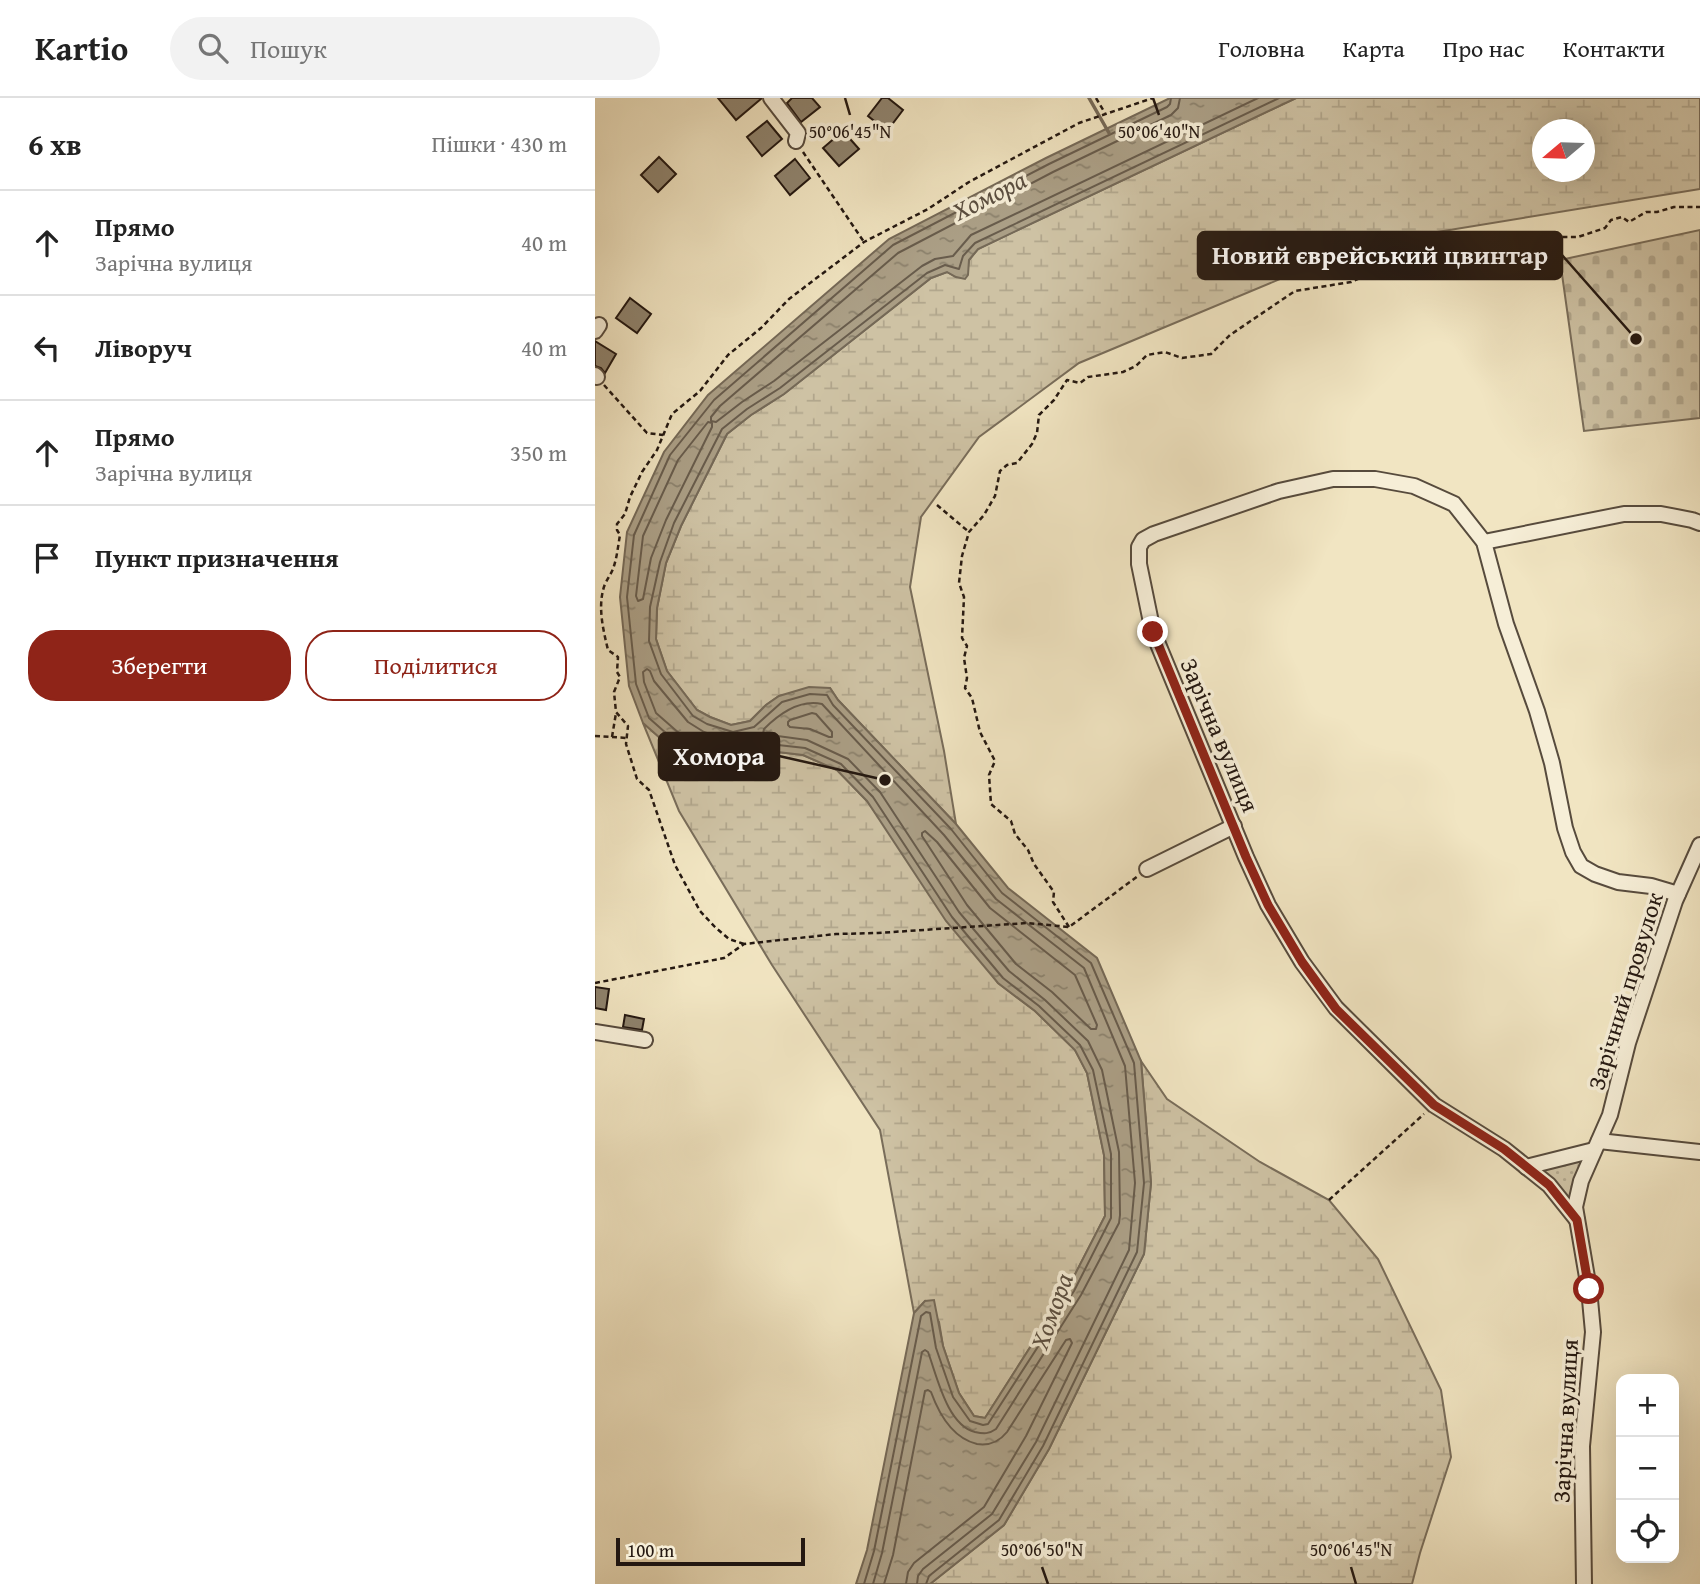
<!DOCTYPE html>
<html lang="uk">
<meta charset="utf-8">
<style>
:root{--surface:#fff;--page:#f2f2f2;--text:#222;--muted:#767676;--line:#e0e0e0;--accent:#8f2418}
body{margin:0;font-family:"Gentium Book Plus",serif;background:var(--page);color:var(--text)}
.controls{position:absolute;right:21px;bottom:21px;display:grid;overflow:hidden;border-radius:14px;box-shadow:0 7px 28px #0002}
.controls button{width:63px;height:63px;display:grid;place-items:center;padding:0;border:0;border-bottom:2px solid var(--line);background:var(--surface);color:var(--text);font:35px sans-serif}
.compass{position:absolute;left:937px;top:21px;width:63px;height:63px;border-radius:50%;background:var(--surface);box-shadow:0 7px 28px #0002;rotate:251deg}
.scale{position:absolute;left:21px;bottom:18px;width:189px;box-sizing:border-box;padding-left:7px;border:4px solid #241811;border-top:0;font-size:19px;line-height:24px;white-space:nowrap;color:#241811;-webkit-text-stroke:5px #f6eed7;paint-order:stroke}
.stop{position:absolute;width:21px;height:21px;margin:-16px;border:5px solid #8f2418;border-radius:50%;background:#fff}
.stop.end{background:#8f2418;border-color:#fff;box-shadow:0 2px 7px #0008}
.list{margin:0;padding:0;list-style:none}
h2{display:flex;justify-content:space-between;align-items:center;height:91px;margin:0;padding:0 28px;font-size:30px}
h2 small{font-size:23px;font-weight:400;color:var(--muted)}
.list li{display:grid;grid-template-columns:46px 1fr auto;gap:21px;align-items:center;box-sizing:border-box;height:105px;padding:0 28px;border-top:2px solid var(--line)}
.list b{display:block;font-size:26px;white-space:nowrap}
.list p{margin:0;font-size:23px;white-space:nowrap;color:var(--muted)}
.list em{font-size:23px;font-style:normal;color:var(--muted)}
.actions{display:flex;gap:14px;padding:21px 28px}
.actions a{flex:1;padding:16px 0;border:2px solid var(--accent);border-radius:28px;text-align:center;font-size:24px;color:var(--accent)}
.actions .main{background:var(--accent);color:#fff}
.icon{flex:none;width:38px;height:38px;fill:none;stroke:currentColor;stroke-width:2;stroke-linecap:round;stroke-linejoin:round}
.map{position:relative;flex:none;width:1105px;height:1486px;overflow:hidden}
header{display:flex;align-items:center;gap:42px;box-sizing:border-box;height:98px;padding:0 35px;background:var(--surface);border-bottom:2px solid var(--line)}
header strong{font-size:33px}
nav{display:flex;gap:38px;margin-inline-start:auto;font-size:24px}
.search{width:490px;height:63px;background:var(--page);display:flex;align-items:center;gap:18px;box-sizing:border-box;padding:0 24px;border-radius:38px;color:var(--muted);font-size:26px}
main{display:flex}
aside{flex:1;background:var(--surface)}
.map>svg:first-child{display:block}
.grass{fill:url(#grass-dots);stroke:#796d5a;stroke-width:2}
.wetland{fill:url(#wetland-marsh);stroke:#796d5a;stroke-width:2;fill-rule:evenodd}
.cemetery{fill:url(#cemetery-stones);stroke:#796d5a;stroke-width:2}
.water{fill:url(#water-ripples);stroke:#756957;stroke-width:2}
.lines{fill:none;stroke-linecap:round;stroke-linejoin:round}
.shore{stroke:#685c4c;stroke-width:2}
.stream{stroke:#756957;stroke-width:3.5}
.building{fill:#8f836d;stroke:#241811;stroke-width:2}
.minor-casing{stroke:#574b3d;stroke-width:18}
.path{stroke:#241811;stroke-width:2.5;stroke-dasharray:5 3.5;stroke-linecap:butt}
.minor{stroke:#f6eed7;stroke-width:14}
.route{stroke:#8f2418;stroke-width:9}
.ticks{fill:none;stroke:#241811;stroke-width:2.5}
.labels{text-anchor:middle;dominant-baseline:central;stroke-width:7;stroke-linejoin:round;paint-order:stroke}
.street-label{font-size:24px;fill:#241811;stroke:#f6eed7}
.water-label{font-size:26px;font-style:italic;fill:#5a4e40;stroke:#f6eed7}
.ticks-label{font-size:18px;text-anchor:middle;fill:#241811;stroke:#f6eed7;stroke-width:7;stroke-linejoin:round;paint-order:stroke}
.leader{fill:none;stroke:#241811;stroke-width:2.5}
.callout-dot{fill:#241811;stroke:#f6eed7;stroke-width:2.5}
.callout{fill:#241811;stroke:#241811;stroke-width:2.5}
.callout-label{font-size:26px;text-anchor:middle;font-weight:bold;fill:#fff}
</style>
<header>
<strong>Kartio</strong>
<div class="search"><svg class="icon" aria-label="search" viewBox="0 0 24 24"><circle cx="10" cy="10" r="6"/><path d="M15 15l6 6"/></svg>Пошук</div>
<nav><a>Головна</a><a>Карта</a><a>Про нас</a><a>Контакти</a></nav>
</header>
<main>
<aside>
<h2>6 хв<small>Пішки · 430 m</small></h2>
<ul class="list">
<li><svg class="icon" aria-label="ahead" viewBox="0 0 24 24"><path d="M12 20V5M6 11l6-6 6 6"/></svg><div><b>Прямо</b><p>Зарічна вулиця</p></div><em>40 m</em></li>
<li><svg class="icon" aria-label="left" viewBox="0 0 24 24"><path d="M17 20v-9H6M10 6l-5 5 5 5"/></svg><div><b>Ліворуч</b></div><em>40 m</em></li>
<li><svg class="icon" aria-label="ahead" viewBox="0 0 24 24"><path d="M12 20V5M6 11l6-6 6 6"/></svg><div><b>Прямо</b><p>Зарічна вулиця</p></div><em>350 m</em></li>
<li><svg class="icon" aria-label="arrive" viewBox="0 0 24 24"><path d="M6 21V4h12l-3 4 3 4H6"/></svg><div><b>Пункт призначення</b></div></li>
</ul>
<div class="actions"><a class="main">Зберегти</a><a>Поділитися</a></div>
</aside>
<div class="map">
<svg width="1105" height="1486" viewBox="0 0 1105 1486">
<defs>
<pattern id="grass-dots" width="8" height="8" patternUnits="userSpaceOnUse" patternTransform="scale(1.75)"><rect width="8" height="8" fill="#cec2a4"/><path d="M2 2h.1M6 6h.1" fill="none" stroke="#b1a68c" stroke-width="1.8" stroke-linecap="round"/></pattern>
<pattern id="wetland-marsh" width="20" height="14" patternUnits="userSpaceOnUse" patternTransform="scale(1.75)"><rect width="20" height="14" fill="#cec2a4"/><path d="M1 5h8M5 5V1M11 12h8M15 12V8" fill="none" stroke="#b1a68c"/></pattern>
<pattern id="cemetery-stones" width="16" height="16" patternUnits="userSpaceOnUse" patternTransform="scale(1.75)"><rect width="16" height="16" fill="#cec2a4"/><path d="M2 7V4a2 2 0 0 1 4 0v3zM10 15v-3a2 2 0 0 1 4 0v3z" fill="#b1a68c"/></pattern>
<pattern id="water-ripples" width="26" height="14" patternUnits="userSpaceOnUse" patternTransform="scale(1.75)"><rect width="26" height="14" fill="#ab9f86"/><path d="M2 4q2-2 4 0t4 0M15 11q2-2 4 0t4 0" fill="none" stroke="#8b816c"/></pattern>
</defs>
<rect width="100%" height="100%" fill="#f1e5c2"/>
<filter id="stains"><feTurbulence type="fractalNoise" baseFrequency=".00286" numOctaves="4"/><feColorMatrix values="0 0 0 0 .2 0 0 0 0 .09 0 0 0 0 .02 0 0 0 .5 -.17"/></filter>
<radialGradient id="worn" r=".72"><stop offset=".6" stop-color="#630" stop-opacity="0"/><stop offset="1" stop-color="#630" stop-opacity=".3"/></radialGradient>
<path class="grass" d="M999,1052L980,1109L931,1069Z"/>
<g class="wetland">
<path d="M701,0H1105V91L769,146L484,265L384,339L326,419L315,489L349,653L361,726L243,602L235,590L184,598L171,607L155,623L136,627L115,619L102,612L72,573L61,541L62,510L71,465L86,428L132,336L156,317L189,296L336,180L352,174L361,179L373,169L374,162L383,151ZM948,32H990V74H948Z"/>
<path d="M48,625L106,676L140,667L174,653L208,657L242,672L272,703L403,885L440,913L480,952L492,975L509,1057L510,1118L473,1190L390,1320L379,1318L364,1295L348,1248L344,1224L330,1203L319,1215L285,1032L177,867L84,713Z"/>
<path d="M546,963L572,1001L665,1064L734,1102L783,1161L846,1292L856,1359L825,1455L817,1486H335L409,1427L454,1351L549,1156L556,1085Z"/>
</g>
<path class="cemetery" d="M1105,132V320L989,333L965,162Z"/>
<path class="water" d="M575,0H701L383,151L374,162L373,177L370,181L361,179L352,174L336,180L189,296L156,317L132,336L86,428L71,465L62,510L61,541L72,573L102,612L115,619L136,627L155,623L171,607L184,598L214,589L235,590L243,602L361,726L413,790L502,860L546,963L556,1085L549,1156L454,1351L409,1427L335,1486H261L272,1452L319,1215L330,1203L339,1202L348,1248L364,1295L379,1318L390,1320L473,1190L510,1118L509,1057L492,975L480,952L440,913L403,885L351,823L272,703L242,672L208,657L174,653L140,667L106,676L48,625L34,588L25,499L32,434L69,354L113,297L294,141L451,60Z"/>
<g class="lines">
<g class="shore">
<path d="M585,0L583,10L576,17L458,74L303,155L125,308L116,319V323L121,324L147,304L179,283L327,168L340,161L358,158L376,137L663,0"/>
<path d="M113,324L117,325V329L71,422L56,460L48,501L43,503L41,498L48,438L83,362Z"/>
<path d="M52,571L55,573L59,583L93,624L109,634L131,642H144L146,645L145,648L135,652L112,658L109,657L61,615L49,584L48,574Z"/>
<path d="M217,615L221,616L237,634V639H234L215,631L195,629L193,627V624L195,622Z"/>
<path d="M330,733L342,744L395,810L480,877L502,927L501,931H496L457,894L421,866L372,807L327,738V735Z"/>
<path d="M269,1486L279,1453L326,1218L331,1214L335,1215L341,1250L358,1299L375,1323L388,1327L393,1326L479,1193L516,1120V1056L498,972L485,947L444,908L408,880L357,819L278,699L246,666L210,650L174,646L138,661L108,668L54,620L41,586L32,499L39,437L75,357L119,302L298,147L454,66L572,9L575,6L576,0"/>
<path d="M278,1486L287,1455L327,1254L330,1252L333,1254C342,1278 352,1327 380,1334C389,1336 394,1336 401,1331L486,1197L524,1125L525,1117L524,1054L507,972L493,943L450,902L414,873L364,814L285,694L253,661L212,642L168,636L169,631C184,616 204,601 227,606L349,737L401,801L489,870L530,968L540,1085L534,1152L441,1344L397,1416L328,1471L323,1478L322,1486"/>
<path d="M289,1486L298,1457L330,1293L333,1292L336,1294C344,1316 357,1340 382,1346C395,1348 404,1344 412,1334L471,1242L475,1241L477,1245L431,1338L389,1409L319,1465L313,1474L311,1486"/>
<path d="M331,1486L334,1478L404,1422L448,1348L542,1154L549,1085L539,965L496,865L407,795L356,731L238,607L232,597L215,596L187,604L159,629L138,634L112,626L98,618L66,576L54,543L55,509L65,464L79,425L127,331L152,311L185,290L332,175L350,167L364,171L368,158L380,145L684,0"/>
</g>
<path class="stream" d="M494,0L514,35"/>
</g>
<g class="building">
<path d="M123,0H167L141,22Z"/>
<path d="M197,0H217L225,9L206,24L192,5Z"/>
<path d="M287,0H293L308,12L292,33L273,18Z"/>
<path d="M172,23L187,41L167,58L152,39Z"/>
<path d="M248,33L264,51L244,68L228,50Z"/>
<path d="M64,59L81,76L63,94L46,77Z"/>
<path d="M200,61L215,80L195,97L180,78Z"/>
<path d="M35,200L56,216L42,235L21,220Z"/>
<path d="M0,243L21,256L10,275L6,270L0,268Z"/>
<path d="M0,889L14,891L11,912L0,910Z"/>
<path d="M30,917L49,921L47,932L28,929Z"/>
</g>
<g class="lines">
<defs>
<g id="minor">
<path d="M176,0L203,35L201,43"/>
<path d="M0,233L4,227"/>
<path d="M0,277L2,279"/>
<path d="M889,444L1029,416H1066L1097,422L1105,425"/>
<path d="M552,771L639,728"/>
<path d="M0,934L50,942"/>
<path d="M1004,1043L1105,1054"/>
<path d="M931,1069L999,1052"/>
<path d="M982,1122L954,1087L909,1051L839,1007L741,910L707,864L673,807L651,759L558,534L544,466V449L548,442L559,436L684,393L738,381H780L819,388L859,406L889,444L911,526L942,613L957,665L970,730L978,754L986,768L1000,776L1023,784L1056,788L1083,796"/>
<path d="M989,1486L987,1348L998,1234L994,1191L980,1109L986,1083L1015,1017L1033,945L1080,803L1105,747"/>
</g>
</defs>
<use href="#minor" class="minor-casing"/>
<g class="path">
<path d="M501,0L510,15"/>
<path d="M208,54L269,144"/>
<path d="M9,287L52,335L68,337"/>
<path d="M342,407L374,434"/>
<path d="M0,638L32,640"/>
<path d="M17,639L21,615"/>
<path d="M474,829L458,804L459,794L439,766L433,752L420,736L416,723L396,706L394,677L400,663L385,634L377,600L370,590L372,580L369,560L372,548L367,540L369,499L364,485L367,458L374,434L389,417L400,398L405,373L412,367L422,365L437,346L442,335L444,317L459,302L472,282L485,285L493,279L528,274L541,268L552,257L570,254L587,260L616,256L635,237L700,193L756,184L810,160L855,158L876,155L889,150L937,155L943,144L964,139H983L1010,130L1016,122L1027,119L1034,124L1051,114H1062L1079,109H1105"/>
<path d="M149,846L134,841L120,829L105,813L80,767L54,692L42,681L31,646L33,628L21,614L19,594L25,579L22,574L23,559L13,552C8,531 2,507 10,486C13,480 16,476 18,471C22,460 23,448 25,437L22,432V426L30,416L35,399L47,374L62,352L77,316L105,293L133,257L166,230L194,201L269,144L333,111L374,84L484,25L558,0"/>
<path d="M0,885L129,860L149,846L241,836L283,835L432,825L474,829L543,778"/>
<path d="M734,1102L829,1016"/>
</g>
<use href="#minor" class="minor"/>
</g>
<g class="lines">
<path class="route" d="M558,534L651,759L673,807L707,864L741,911L839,1007L909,1051L954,1087L982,1122L994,1191"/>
</g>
<path class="ticks" d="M250,0L255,17M558,0L564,17M447,1469L453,1486M756,1469L761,1486"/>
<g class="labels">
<g class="street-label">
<text transform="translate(625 637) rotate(67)">Зарічна вулиця</text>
<text transform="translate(1030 893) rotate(-73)">Зарічний провулок</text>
<text transform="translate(970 1323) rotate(-87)">Зарічна вулиця</text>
</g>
<g class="water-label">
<text transform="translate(394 97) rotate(-27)">Хомора</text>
<text transform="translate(456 1213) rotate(-70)">Хомора</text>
</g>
</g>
<g class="ticks-label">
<text x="255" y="40">50°06'45"N</text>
<text x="564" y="40">50°06'40"N</text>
<text x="447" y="1458">50°06'50"N</text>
<text x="756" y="1458">50°06'45"N</text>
</g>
<path class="leader" d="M1041 241L967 157M290 682L184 658"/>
<g class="callout-dot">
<circle cx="1041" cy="241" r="7"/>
<circle cx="290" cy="682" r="7"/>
</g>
<g class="callout">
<rect x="603" y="134" width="364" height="47" rx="7"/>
<rect x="64" y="635" width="120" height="47" rx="7"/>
</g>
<g class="callout-label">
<text x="785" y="166">Новий єврейський цвинтар</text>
<text x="124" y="667">Хомора</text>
</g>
<rect width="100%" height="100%" filter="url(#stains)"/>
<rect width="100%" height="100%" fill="url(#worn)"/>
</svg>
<div class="controls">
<button>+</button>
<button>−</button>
<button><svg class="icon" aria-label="locate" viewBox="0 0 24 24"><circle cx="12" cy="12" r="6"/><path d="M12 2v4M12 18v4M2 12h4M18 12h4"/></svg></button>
</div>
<svg class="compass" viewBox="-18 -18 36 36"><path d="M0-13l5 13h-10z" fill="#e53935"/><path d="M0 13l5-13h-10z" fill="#767676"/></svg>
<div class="scale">100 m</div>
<div class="stop" style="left:994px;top:1191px"></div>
<div class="stop end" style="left:558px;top:534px"></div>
</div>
</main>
